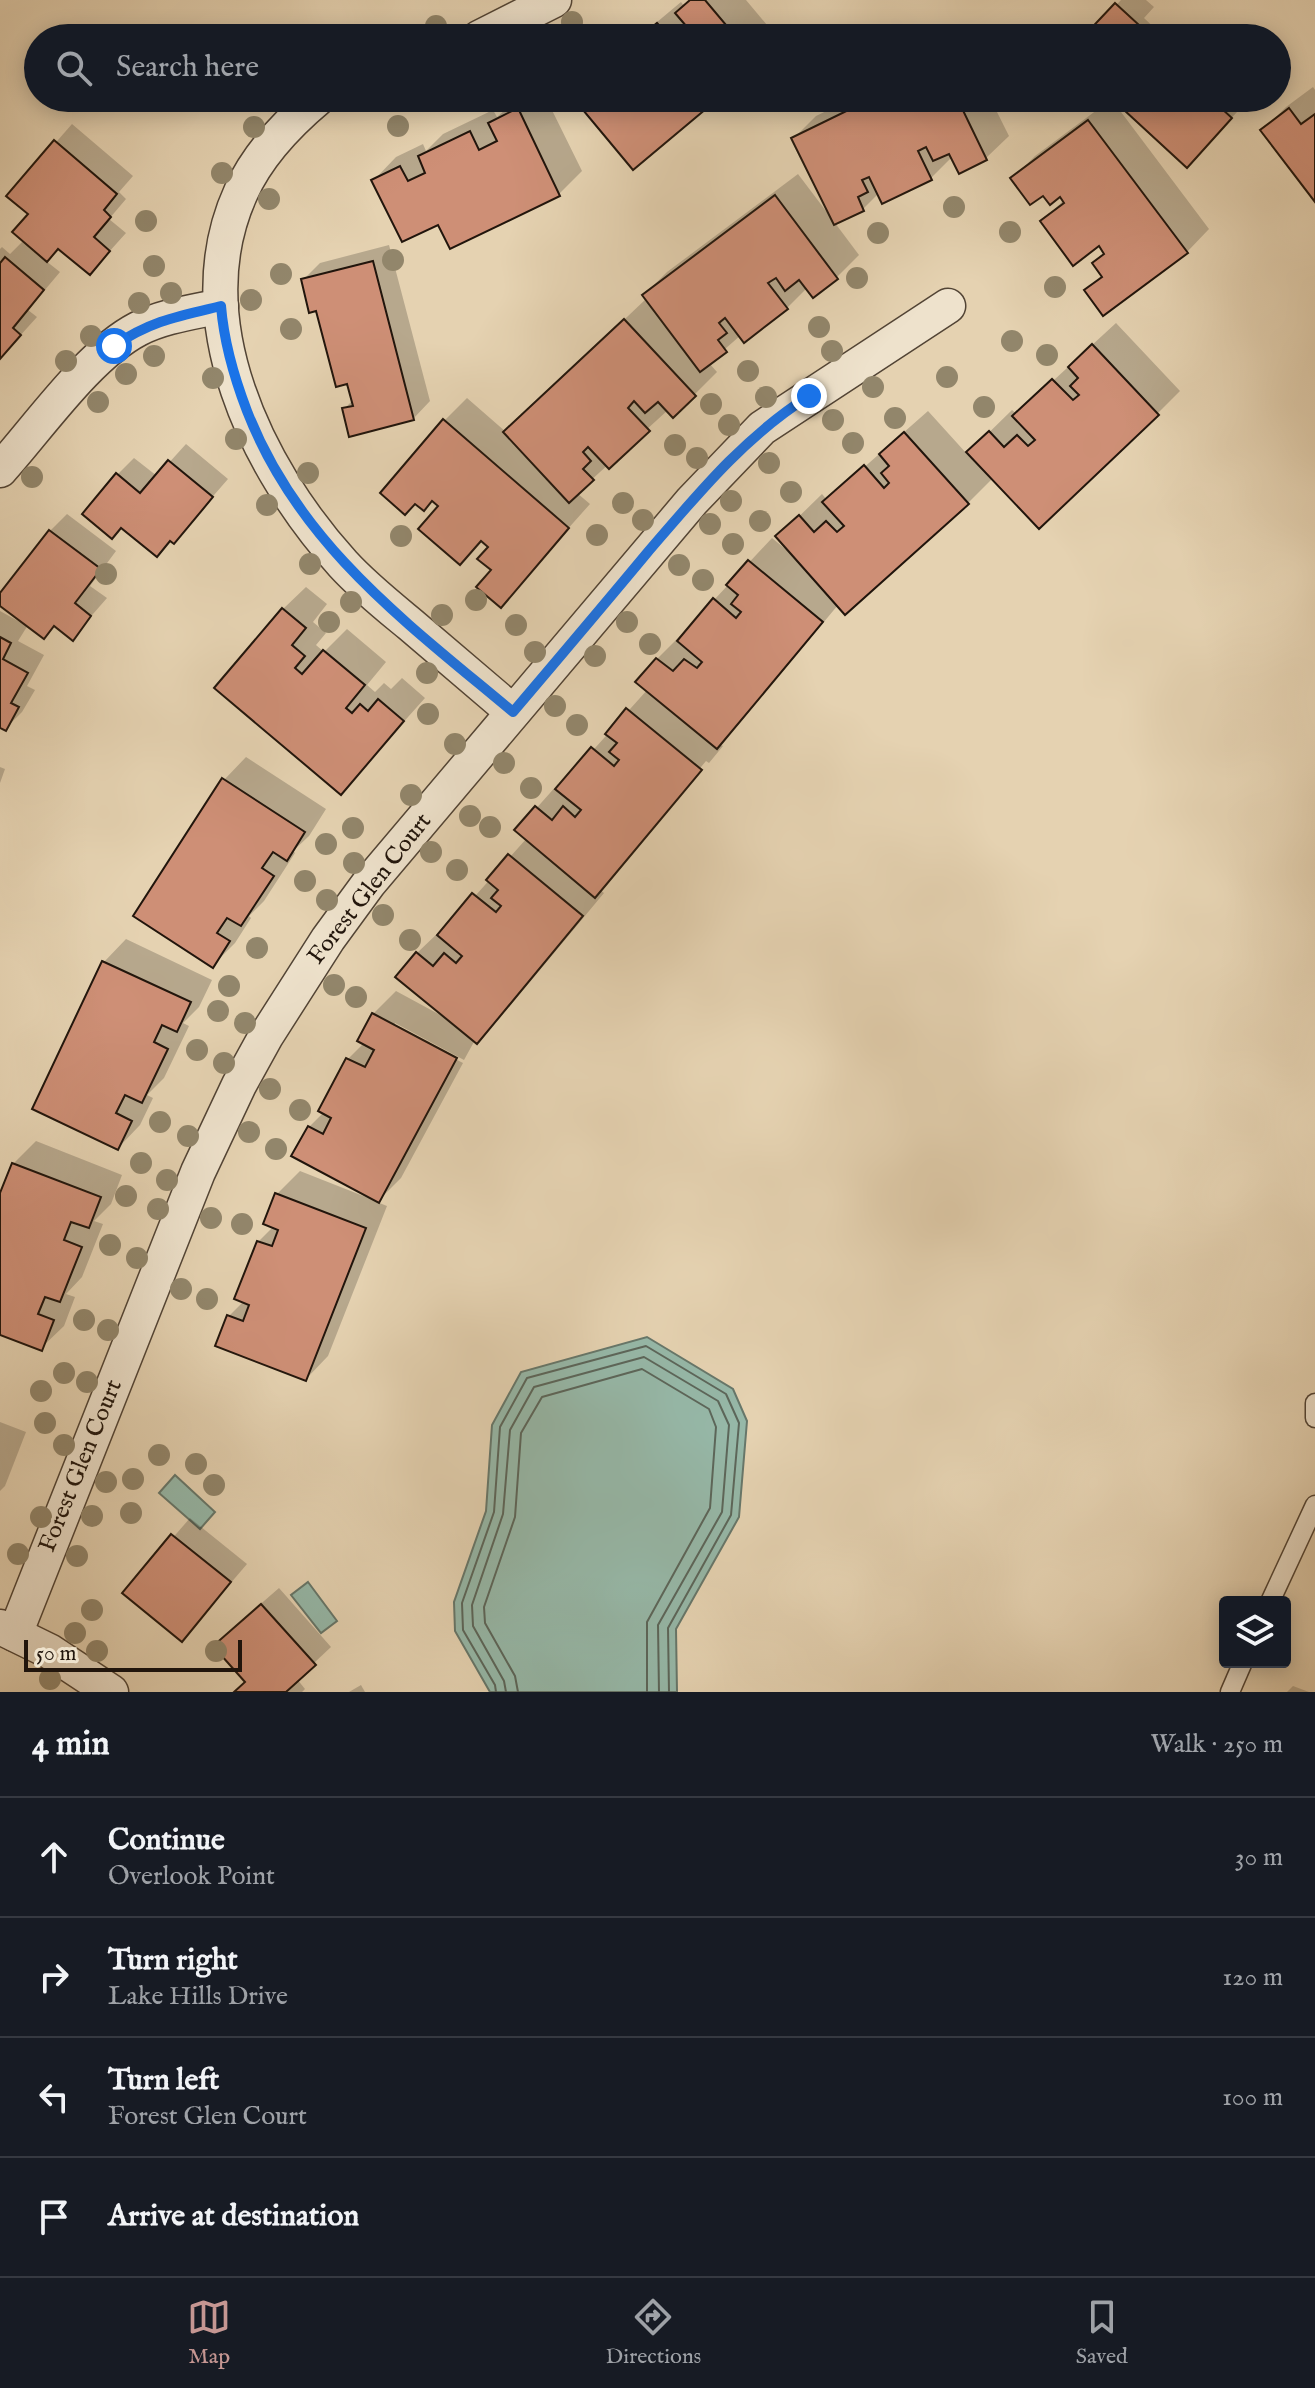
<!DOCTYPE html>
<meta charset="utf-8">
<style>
:root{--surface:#171b24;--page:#242831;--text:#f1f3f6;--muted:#9ea1a6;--line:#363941;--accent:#c59692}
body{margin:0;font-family:"IM FELL English",serif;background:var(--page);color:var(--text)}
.controls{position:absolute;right:24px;bottom:24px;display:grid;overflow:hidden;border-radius:8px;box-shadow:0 4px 20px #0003}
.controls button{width:72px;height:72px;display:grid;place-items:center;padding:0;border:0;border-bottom:2px solid var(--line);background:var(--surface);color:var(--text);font:40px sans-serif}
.scale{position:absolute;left:24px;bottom:20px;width:218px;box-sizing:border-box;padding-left:8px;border:4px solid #21150c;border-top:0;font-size:22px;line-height:28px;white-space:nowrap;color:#21150c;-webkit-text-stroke:6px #eee2cc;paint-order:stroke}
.stop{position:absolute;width:24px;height:24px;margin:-18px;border:6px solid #1a73e8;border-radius:50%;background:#fff}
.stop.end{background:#1a73e8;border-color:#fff;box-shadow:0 2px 8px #0008}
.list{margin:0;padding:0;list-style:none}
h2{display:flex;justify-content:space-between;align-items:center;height:104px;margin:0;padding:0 32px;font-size:34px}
h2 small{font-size:26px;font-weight:400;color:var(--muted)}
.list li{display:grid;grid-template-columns:52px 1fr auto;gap:24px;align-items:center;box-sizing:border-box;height:120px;padding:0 32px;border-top:2px solid var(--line)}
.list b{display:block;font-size:30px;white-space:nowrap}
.list p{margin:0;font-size:26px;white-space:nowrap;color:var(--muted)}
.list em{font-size:26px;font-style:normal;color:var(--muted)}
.icon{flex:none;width:44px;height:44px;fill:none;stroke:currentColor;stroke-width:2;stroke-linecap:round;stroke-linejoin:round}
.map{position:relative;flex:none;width:1315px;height:1692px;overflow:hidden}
.search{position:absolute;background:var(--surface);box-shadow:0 4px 20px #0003;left:24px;right:24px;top:24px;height:88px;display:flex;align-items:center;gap:20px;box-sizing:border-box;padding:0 28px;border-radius:44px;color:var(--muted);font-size:30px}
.sheet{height:584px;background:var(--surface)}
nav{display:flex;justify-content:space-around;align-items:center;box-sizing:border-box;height:112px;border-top:2px solid var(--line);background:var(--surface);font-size:22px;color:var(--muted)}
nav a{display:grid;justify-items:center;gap:4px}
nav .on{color:var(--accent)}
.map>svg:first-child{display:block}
.water{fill:#96b8a8;stroke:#67776a;stroke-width:2}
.shadow{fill:#0003}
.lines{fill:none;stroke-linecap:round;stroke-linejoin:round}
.shore{stroke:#5c665a;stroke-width:2}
.building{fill:#ce8f76;stroke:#21150c;stroke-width:2}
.lane-casing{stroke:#524435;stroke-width:21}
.street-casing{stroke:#524435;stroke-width:37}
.lane{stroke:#eee2cc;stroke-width:18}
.street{stroke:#eee2cc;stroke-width:34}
.tree{fill:#92866b}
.route{stroke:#1a73e8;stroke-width:10}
.labels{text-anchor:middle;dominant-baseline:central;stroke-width:7;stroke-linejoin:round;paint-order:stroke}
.street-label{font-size:24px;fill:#21150c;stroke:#eee2cc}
</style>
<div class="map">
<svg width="1315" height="1692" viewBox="0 0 1315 1692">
<rect width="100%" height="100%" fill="#e5d2b1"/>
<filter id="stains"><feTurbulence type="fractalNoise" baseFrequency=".0025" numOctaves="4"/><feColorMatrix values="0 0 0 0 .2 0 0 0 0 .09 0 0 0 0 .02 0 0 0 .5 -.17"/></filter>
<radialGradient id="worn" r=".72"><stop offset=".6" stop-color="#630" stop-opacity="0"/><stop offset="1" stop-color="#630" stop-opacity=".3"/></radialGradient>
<g class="water">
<path d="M647,1337L733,1389L747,1421L739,1517L676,1629L677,1692H490L455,1631L454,1602L486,1511L492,1425L521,1372Z"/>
<path d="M175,1475L215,1512L200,1529L159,1493Z"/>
<path d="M308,1582L337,1621L321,1633L291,1595Z"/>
</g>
<g class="shadow">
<path d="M690,0H746L778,38H638L681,2L684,6Z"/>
<path d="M1121,0H1146L1154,7L1144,18L1162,35L1171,26L1185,38H1085Z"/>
<path d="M1313,87L1315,90V199L1263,130L1286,107Z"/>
<path d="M519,98H546L582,171L559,194L451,246L439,222L374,180L396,157L423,144L426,151L443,134L493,110L497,117Z"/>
<path d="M853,98H990L1009,136L986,158L959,171L952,157L931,178L883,202L879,193L863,209L835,223L859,255L837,277L813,295L807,288L787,308L741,335L709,363L717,372L695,394L673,415L668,410L577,493L590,504L500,605L491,546L483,540L460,563L441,506L444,421L467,398L506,432L647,298L644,295L667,272L798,174L829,215L794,138L816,116Z"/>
<path d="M1113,98H1245L1248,100L1204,148L1114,98L1112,100L1209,229L1187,252L1087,291L1103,274L1094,263L1106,252L1100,243L1042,221L1064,200L1060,195L1043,193L1013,178L1035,156Z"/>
<path d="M72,124L133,176L119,192L126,199L109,219L126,233L90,273L59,247L46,261L60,272L28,310L37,317L0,358V249L2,247L10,254L24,240L30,214L9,196Z"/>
<path d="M389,245L430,401L413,419L344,409L353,400L349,382L303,280L320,263Z"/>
<path d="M1116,323L1180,391L1158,413L1039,526L993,478L968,503L838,605L739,724L719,744L723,746L709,763L706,761L612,874H616L600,890L604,893L499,1019L475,1040L464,1060L395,1023V1028L463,1063L401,1178L377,1202L387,1206L328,1356L306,1379L229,1316L244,1301L258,1242L274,1226L277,1194L300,1171L371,1199L373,1197L309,1127L324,1112L348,1059L364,1043L373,1014L396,991L444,1017L417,953L440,931L442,933L527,838L517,830L558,784L561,786L648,689L638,682L657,659L680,636L682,638L714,600L772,538L789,552L790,551L778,537L822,494L827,500L928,411L967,454L1012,410L1017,414Z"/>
<path d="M186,444L228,479L174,541L117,475L134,458L157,476Z"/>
<path d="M67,514L116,551L90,586L107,598L72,638L55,625L44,637L28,625L18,641L44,655L27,686L35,690L22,712L5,729L0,727V611L20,622L21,620L0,604V596L50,531Z"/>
<path d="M306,587L327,604L313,622L326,633L316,645L324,652L347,629L386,662L367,685L375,692L384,683L391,689L402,678L425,698L341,792L217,688L283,609Z"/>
<path d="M246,757L326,809L309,836L293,851L295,853L264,901L249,916L251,918L235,943L212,966L224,780Z"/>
<path d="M0,767L5,769L0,783Z"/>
<path d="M126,939L212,980L199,1007L183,1023L189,1026L164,1078L147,1095L153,1098L140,1125L118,1148L104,962Z"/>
<path d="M36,1141L122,1175L111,1204L94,1221L103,1224L82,1277L66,1294L75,1297L64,1326L41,1348L0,1333V1198L13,1164Z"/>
<path d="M0,1422L26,1432L5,1486L0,1491Z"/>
<path d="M190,1518L247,1564L182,1640L125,1593Z"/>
<path d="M279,1588L331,1647L297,1679L305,1689L302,1692H237L247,1682L232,1629Z"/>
<path d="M361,1685L365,1692H349Z"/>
<path d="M1293,1686L1309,1692H1287Z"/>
</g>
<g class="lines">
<g class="shore">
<path d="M496,1692L495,1685L463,1630L462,1603L494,1512L500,1427L527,1378L646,1346L726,1394L739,1423L731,1515L668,1628L669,1692"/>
<path d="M506,1692L504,1681L473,1626L472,1605L503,1514L510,1430L534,1387L644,1357L718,1401L729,1425L722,1512L658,1625L659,1692"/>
<path d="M518,1692L515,1676L485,1623L484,1607L515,1517L521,1433L542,1397L642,1369L709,1409L716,1427L710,1508L647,1622V1692"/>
</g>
</g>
<g class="building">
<path d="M690,0H705L737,38H674L687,27L675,13Z"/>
<path d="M1115,3L1139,25L1128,36L1130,38H1082Z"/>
<path d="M657,23L670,38H639Z"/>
<path d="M573,98H719L633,170Z"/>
<path d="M873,98H957L987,160L959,174L949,154L933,161L926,147L918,151L932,180L882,204L869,177L862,180L868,192L858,197L864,211L834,225L791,138Z"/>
<path d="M1111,98H1191L1199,105L1206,98H1210L1232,118L1187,168Z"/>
<path d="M518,108L560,196L450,249L438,225L402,242L371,180L400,166L408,181L425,173L418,156L470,131L479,150L497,141L488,123Z"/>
<path d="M1289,108L1301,124L1315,114V202L1260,130Z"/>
<path d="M1088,120L1188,253L1103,316L1084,290L1102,277L1092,263L1104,254L1099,246L1073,266L1040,221L1064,203L1060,197L1050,205L1043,196L1030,205L1010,178Z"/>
<path d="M54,140L117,194L104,210L111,217L94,237L110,251L90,275L58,249L47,262L12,232L28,214L6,196Z"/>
<path d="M775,195L838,279L813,298L799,280L785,291L776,278L768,283L788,309L744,343L725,318L719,323L727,333L718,340L727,352L700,372L642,295Z"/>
<path d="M5,257L44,290L13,328L21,335L0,359V263Z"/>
<path d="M373,261L414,420L349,437L342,408L353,406L347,384L336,387L316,311L309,313L301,279Z"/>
<path d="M624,319L696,396L673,418L658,402L645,413L634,401L628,408L650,431L609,469L588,447L583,452L591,461L583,469L594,480L569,503L503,432Z"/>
<path d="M1092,344L1159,415L1039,529L966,452L989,431L1004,447L1017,435L1028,446L1035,440L1012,416L1052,379L1073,400L1079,395L1070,386L1078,378L1068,367Z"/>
<path d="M443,419L569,528L501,608L476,587L491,570L477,559L488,547L481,541L460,565L418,529L438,506L432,501L424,511L415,504L405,515L380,493Z"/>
<path d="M904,432L969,504L845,615L775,536L799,515L814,532L826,521L837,532L844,526L822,502L864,465L884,488L889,483L881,473L889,466L879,454Z"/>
<path d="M168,460L213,497L174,544L170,541L157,557L121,528L112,539L82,514L116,473L140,493Z"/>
<path d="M49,530L101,569L75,603L91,616L73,641L54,626L44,639L0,606V593Z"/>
<path d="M748,560L823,622L717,749L635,682L656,658L673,671L684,659L697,668L702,662L677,641L713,598L736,618L741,612L731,604L738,595L726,585Z"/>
<path d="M282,608L306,628L292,645L305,656L295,668L302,674L323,650L365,685L346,708L352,713L360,704L368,711L378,699L404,721L341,795L214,688Z"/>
<path d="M0,637L11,643L3,659L28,673L11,703L19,707L6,731L0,728Z"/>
<path d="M626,708L702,770L595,898L514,830L535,806L552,820L563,806L575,817L581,810L555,789L591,747L614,766L619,760L609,752L617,743L605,734Z"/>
<path d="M222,778L305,832L287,861L273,852L262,868L274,876L241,926L227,918L217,933L230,941L213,968L133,916Z"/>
<path d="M508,854L583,916L477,1044L395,977L416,952L433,966L444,953L456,963L462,956L437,935L472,893L496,912L501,906L491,898L498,890L486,880Z"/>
<path d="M102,961L191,1002L177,1032L162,1025L154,1042L168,1049L142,1103L125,1095L116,1113L132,1121L118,1150L32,1109Z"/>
<path d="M372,1013L457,1058L379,1203L291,1156L308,1126L323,1134L331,1118L318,1111L346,1058L365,1067L374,1050L357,1041Z"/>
<path d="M12,1163L101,1197L89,1228L71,1222L64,1240L82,1247L60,1302L45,1297L38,1314L54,1320L42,1351L0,1335V1193Z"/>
<path d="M275,1193L366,1228L306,1381L215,1346L227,1315L243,1321L249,1305L234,1299L257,1241L272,1246L278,1230L263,1224Z"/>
<path d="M171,1534L231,1582L182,1642L122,1593Z"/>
<path d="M261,1604L316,1665L286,1692H234L245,1682L213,1646Z"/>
</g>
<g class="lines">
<defs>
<g id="lane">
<path d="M1315,1403V1418"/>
<path d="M1270,1602L1315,1505"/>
<path d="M1230,1692L1243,1662"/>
</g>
<g id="street">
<path d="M479,38L554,0"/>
<path d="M318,98C287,124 258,154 241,192C183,319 257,469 343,564C364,587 388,606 411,625C445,654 479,683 513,712"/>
<path d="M0,470C38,428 88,355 138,329C163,316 194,312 221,306"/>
<path d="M0,1627L49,1651L111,1692"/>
<path d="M15,1634L198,1172L239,1085L266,1036L328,939L369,883L692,501L762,428L948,306"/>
</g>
</defs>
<use href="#lane" class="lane-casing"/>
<use href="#street" class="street-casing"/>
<use href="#lane" class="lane"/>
<use href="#street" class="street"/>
</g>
<g class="tree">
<circle cx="572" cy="22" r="11"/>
<circle cx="436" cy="26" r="11"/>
<circle cx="398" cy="126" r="11"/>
<circle cx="254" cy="127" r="11"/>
<circle cx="222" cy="173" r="11"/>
<circle cx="269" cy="199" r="11"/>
<circle cx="954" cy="207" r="11"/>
<circle cx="146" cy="221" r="11"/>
<circle cx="1010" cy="232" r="11"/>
<circle cx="878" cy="233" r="11"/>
<circle cx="393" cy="260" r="11"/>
<circle cx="154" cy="266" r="11"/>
<circle cx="281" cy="274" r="11"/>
<circle cx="857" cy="278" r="11"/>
<circle cx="1055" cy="287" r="11"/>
<circle cx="171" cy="293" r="11"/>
<circle cx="251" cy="300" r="11"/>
<circle cx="139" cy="303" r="11"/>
<circle cx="819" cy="327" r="11"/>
<circle cx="291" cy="329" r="11"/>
<circle cx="91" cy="336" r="11"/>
<circle cx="1012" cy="341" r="11"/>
<circle cx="832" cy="351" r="11"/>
<circle cx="1047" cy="355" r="11"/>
<circle cx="154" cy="356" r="11"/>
<circle cx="66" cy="361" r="11"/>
<circle cx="748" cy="371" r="11"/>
<circle cx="126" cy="374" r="11"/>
<circle cx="947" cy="377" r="11"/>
<circle cx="213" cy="378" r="11"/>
<circle cx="873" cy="387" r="11"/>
<circle cx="766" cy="397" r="11"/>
<circle cx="98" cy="402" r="11"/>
<circle cx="711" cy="404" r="11"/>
<circle cx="984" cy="407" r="11"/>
<circle cx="895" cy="418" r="11"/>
<circle cx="833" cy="420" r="11"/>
<circle cx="729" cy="425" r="11"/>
<circle cx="236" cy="439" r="11"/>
<circle cx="853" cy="443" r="11"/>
<circle cx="675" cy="445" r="11"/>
<circle cx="697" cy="458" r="11"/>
<circle cx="769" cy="463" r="11"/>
<circle cx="308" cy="473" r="11"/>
<circle cx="32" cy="477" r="11"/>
<circle cx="791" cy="492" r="11"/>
<circle cx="731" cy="501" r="11"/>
<circle cx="623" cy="503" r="11"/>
<circle cx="267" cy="505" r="11"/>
<circle cx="643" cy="520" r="11"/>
<circle cx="760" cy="521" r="11"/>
<circle cx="710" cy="524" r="11"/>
<circle cx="597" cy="535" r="11"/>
<circle cx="401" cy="536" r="11"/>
<circle cx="733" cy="544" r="11"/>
<circle cx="310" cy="564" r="11"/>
<circle cx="679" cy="565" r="11"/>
<circle cx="106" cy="574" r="11"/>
<circle cx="703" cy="580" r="11"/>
<circle cx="476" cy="600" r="11"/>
<circle cx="351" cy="602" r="11"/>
<circle cx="442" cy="615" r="11"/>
<circle cx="329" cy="622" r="11"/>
<circle cx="627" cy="622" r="11"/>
<circle cx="516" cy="625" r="11"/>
<circle cx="650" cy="644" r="11"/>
<circle cx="535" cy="652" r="11"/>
<circle cx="595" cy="656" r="11"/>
<circle cx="427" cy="673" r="11"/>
<circle cx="555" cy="706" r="11"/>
<circle cx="428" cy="714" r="11"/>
<circle cx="577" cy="725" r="11"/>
<circle cx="455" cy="744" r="11"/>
<circle cx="504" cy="763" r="11"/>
<circle cx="531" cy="788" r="11"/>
<circle cx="411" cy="795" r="11"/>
<circle cx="470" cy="816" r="11"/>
<circle cx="490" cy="827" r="11"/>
<circle cx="353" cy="828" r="11"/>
<circle cx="326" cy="844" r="11"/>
<circle cx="431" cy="852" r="11"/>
<circle cx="354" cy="863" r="11"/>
<circle cx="457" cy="870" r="11"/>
<circle cx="305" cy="881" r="11"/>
<circle cx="327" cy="900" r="11"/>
<circle cx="383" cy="915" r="11"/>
<circle cx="410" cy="940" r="11"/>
<circle cx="257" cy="948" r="11"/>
<circle cx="334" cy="985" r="11"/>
<circle cx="229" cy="986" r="11"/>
<circle cx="356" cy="997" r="11"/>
<circle cx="218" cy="1011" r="11"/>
<circle cx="245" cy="1023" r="11"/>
<circle cx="197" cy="1050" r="11"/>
<circle cx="224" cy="1063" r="11"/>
<circle cx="270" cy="1089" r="11"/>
<circle cx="300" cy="1110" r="11"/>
<circle cx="160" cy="1122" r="11"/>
<circle cx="249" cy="1132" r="11"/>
<circle cx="188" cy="1136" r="11"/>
<circle cx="276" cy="1149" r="11"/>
<circle cx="141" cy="1163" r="11"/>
<circle cx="167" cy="1180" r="11"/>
<circle cx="126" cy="1196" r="11"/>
<circle cx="158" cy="1209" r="11"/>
<circle cx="211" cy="1218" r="11"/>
<circle cx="242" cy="1224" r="11"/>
<circle cx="110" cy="1245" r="11"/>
<circle cx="137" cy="1258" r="11"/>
<circle cx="181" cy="1289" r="11"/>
<circle cx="207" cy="1299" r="11"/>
<circle cx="84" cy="1320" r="11"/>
<circle cx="108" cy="1330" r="11"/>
<circle cx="64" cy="1373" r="11"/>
<circle cx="87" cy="1382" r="11"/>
<circle cx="41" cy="1391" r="11"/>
<circle cx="45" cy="1423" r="11"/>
<circle cx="64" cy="1445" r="11"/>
<circle cx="159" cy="1455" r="11"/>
<circle cx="196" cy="1464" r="11"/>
<circle cx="133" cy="1479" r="11"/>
<circle cx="106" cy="1482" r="11"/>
<circle cx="214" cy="1485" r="11"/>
<circle cx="131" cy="1513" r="11"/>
<circle cx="92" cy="1516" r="11"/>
<circle cx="41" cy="1517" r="11"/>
<circle cx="18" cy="1554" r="11"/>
<circle cx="77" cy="1556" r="11"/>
<circle cx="92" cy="1610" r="11"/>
<circle cx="75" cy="1633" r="11"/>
<circle cx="97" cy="1651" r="11"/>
<circle cx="216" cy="1651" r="11"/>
<circle cx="50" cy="1679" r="11"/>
</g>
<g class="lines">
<path class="route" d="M114,346C150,321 179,316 221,306C224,343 234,377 247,411C299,545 407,623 513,712C558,659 603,606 647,553C697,495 744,437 809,396"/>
</g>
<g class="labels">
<g class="street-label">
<text transform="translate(370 889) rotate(-52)">Forest Glen Court</text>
<text transform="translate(81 1466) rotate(-68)">Forest Glen Court</text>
</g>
</g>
<rect width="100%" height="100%" filter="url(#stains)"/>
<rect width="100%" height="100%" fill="url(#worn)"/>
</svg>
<div class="controls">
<button><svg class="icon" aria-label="layers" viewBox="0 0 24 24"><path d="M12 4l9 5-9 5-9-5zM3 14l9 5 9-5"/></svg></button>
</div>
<div class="scale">50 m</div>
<div class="stop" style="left:114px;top:346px"></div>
<div class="stop end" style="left:809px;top:396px"></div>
<div class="search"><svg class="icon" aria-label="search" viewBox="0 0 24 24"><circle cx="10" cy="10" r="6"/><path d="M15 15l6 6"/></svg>Search here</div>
</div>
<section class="sheet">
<h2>4 min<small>Walk · 250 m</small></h2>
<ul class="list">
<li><svg class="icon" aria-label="ahead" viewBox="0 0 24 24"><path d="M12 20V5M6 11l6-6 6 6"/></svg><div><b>Continue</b><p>Overlook Point</p></div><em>30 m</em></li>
<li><svg class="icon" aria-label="right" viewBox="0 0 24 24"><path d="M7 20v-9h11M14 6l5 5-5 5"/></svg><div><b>Turn right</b><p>Lake Hills Drive</p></div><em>120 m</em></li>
<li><svg class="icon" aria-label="left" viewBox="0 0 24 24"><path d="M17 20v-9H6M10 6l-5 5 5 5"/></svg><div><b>Turn left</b><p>Forest Glen Court</p></div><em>100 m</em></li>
<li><svg class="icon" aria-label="arrive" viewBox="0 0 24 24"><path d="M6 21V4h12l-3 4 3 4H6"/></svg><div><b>Arrive at destination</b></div></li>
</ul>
</section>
<nav>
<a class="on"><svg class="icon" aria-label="map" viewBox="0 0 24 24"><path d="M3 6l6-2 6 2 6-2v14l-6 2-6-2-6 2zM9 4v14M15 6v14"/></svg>Map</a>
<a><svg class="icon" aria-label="directions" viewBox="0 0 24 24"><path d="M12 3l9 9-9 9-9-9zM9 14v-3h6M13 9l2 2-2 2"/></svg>Directions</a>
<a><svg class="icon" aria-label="saved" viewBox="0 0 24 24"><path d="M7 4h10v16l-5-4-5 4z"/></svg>Saved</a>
</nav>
